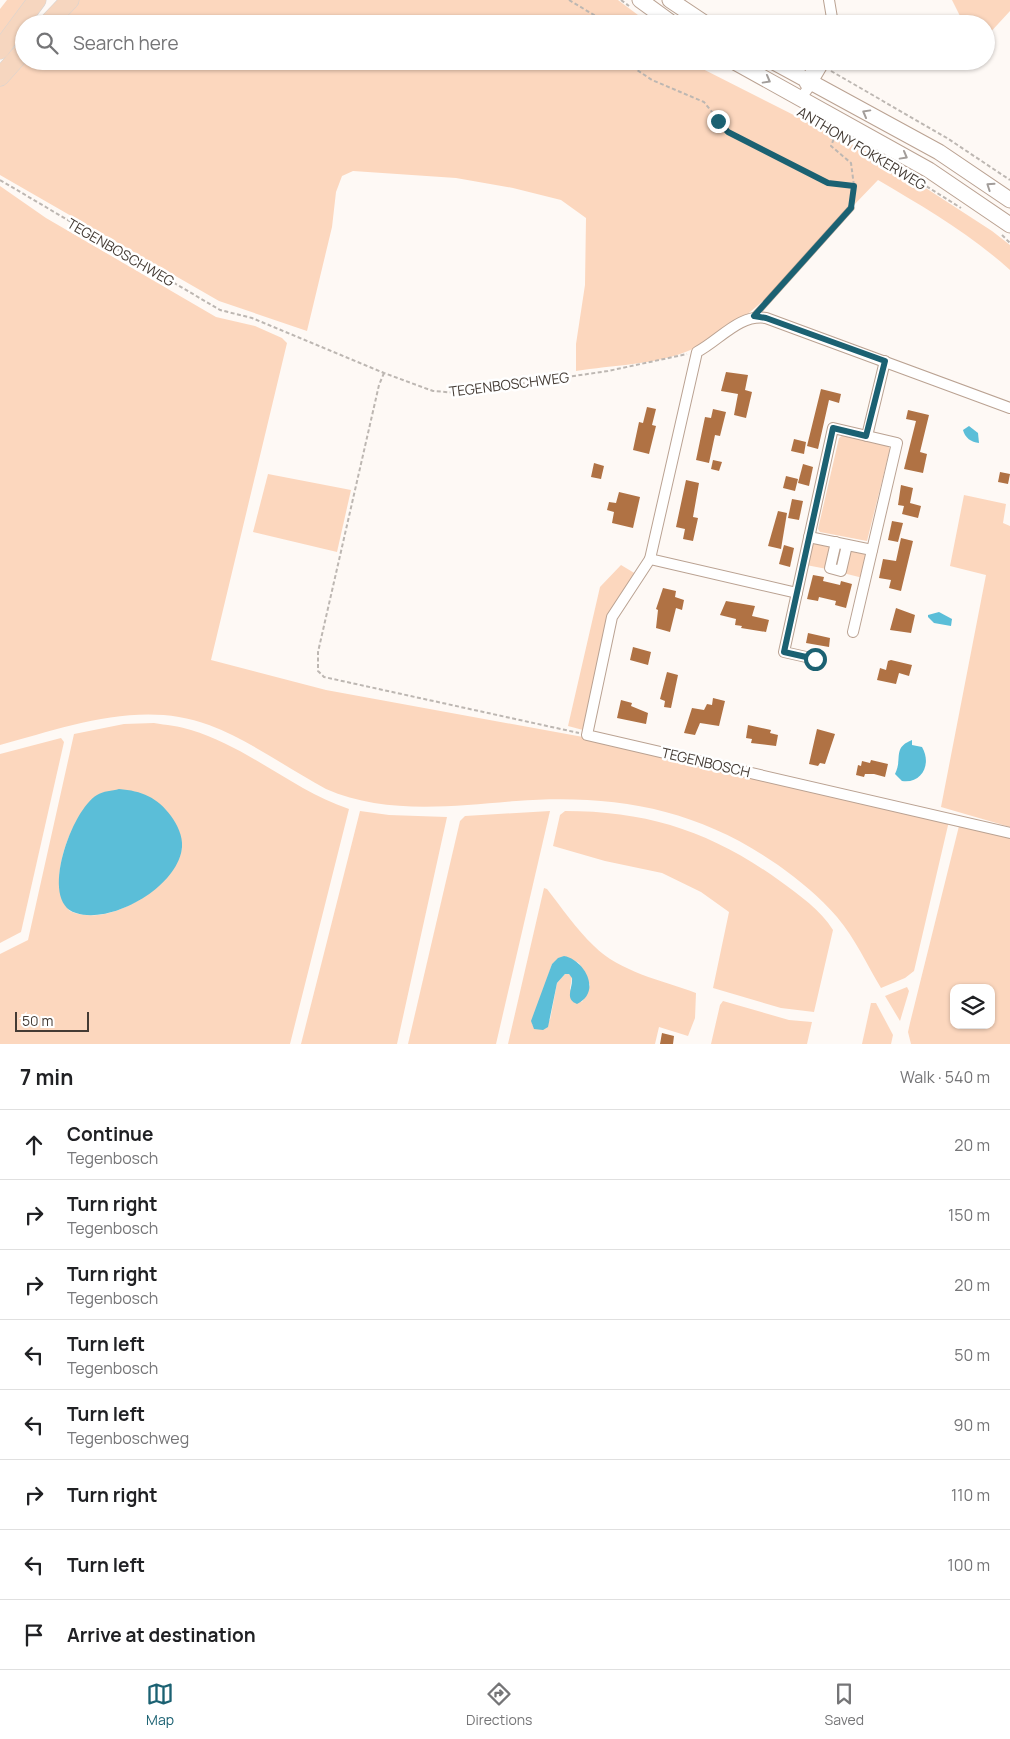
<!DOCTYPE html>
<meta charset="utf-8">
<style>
:root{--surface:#fff;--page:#f6f6f6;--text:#202124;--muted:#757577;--line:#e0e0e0;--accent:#1b6172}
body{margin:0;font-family:Manrope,sans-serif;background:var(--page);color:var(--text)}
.controls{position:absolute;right:15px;bottom:15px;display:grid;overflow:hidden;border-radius:10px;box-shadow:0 1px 4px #0004}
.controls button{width:45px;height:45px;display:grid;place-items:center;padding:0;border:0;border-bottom:1px solid var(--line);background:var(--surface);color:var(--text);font:25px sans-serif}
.scale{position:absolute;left:15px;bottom:12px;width:74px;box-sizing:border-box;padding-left:5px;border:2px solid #443b34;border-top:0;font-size:14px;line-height:18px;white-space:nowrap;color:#443b34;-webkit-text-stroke:4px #fff;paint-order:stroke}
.stop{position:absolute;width:15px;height:15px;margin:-11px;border:4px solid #1b6172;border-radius:50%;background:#fff}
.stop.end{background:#1b6172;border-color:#fff;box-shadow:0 1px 5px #0008}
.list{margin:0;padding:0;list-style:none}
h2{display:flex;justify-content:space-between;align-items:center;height:65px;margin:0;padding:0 20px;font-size:21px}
h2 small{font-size:16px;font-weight:400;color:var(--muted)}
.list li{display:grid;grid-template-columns:32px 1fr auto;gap:15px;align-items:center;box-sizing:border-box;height:70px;padding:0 20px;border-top:1px solid var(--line)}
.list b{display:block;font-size:19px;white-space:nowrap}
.list p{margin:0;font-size:16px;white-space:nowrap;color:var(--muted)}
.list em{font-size:16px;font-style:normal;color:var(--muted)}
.icon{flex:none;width:28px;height:28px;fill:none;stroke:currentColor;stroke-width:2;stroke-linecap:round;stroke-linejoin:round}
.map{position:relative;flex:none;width:1010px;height:1044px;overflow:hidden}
.search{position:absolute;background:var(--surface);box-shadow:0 1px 4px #0004;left:15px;right:15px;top:15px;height:55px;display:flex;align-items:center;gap:12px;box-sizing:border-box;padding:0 18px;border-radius:28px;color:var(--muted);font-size:19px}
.sheet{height:625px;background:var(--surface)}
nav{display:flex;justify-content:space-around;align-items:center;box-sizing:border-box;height:70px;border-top:1px solid var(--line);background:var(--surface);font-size:14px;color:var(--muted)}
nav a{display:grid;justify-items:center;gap:2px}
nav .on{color:var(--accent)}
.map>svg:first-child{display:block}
.green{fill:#fcd7be;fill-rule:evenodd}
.water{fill:#5bbed8}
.building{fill:#b07244}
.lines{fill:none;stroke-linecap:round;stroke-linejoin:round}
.service-casing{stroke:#baa292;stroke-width:7}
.minor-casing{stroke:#baa292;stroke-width:12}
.secondary-casing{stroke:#baa292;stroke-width:17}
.trunk-casing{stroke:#d6d4d2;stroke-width:19}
.path{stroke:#bdb7b2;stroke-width:2;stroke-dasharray:4 2.5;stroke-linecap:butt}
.service{stroke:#fff;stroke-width:5}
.minor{stroke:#fff;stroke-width:10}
.secondary{stroke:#fff;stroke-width:15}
.trunk{stroke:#f6d6bf;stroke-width:18}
.oneway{stroke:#a29d9a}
.route{stroke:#1b6172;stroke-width:6}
.labels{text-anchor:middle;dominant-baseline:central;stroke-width:5;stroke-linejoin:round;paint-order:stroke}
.street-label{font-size:14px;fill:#443b34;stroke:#fff}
</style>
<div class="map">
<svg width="1010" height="1044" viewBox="0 0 1010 1044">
<rect width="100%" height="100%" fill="#fef9f5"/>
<g class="green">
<path d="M7,0H26L0,35V9Z"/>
<path d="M75,0H618L650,24H51Z"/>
<path d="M952,0H1010V11L986,37V24H964Z"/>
<path d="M24,61H687L881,159L992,231L1010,245V270C970,234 924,207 878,180L853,206L851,205C803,257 756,323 688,351C654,365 612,365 576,371V344L585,285L586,218L561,200L513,188L456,178L353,171L342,176L336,192L332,227L307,331L219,301L0,175V81Z"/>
<path d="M0,186L46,218L216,317L255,326L282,338L287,343L211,660L326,690L594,739L949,821L914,971L905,978L881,988C867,965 855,938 837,917C820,897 800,881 778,865C696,808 614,794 516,801C453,806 385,815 326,789C287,768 249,740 209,725C141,699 66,727 0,745Z"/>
<path d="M843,435L888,446L890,449L867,541L820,532L818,529L839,438Z"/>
<path d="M268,474L351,490L337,552L253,532Z"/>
<path d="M964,495L1006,504L1003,523L1010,526V827L941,807L986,575L950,566Z"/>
<path d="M817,542L829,545L832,548L827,569L806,565L811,546Z"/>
<path d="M851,550L863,552L867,558L863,578L843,573L847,552Z"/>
<path d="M621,565L636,574L609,616L583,730L568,726L600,587Z"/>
<path d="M154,723C166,725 179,726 191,730C248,747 293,790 349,809L290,1044H0V954L28,940L74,734L124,724ZM71,832L182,848C174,887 109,929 70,911C51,891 61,854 71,832Z"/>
<path d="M61,738L64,742L21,932L0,943V754Z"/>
<path d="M360,811L389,815L447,817L397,1044H301Z"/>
<path d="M550,811L496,1044H408L460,821L465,816Z"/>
<path d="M565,811C649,811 712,832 780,881C799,895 821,910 833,930L814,1012L781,1008L713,988L729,912L701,892L662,873L605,861L553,846L560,815Z"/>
<path d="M959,826L1010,835V1044H911L908,1032L910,1023ZM954,988H991V1025H954Z"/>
<path d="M544,888L547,889C562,908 576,929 594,946C620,972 661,980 696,993L695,1018L688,1036L659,1027L655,1044H508ZM564,956L579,963L590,985L582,1002L570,989L572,977L569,974H565L557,983L550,1020L532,1025L552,964Z"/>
<path d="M907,987L909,991L900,1021L885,996Z"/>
<path d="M723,1001L789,1020L812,1022L807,1044H711L720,1005Z"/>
<path d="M871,1003H876L893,1035L891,1044H862Z"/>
</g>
<g class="water">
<path d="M969,426L978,433L979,443C971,442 965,438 963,430Z"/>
<path d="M939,612L952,619L951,626L934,623L928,617V615Z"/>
<path d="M912,740V745L922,747C932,764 922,784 902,781L895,774C903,758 892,748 912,740Z"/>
<path d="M119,789C142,791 157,797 171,816C177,824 183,836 182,847C179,886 112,925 76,913C38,902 72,809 97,795C103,791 112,791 119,789Z"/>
<path d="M564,956C585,960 602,992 577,1004C564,999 573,988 572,978L569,974H565L557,983L548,1027L543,1030L534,1029L531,1021L552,964L558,958Z"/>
</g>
<g class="building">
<path d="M726,372L748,375L745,390L752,392L746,418L734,415L738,394L721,391Z"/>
<path d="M821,389L841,394L839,403L829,400L818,449L807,446Z"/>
<path d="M647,407L656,409L652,425L656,426L649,454L633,450L639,422L643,423Z"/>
<path d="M713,409L726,412L720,436L715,435L709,463L696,460L705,417L711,418Z"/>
<path d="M908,410L929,415L920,452L927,454L923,473L904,469L916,421L906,419Z"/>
<path d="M794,439L806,442L804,454L791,451Z"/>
<path d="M713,460L722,462L719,471L711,469Z"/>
<path d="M594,463L604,466L601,479L591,477Z"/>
<path d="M803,464L813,467L809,486L798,483Z"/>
<path d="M1000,472L1010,474L1008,484L998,482Z"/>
<path d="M786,476L798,479L795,491L783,488Z"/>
<path d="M686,480L699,483L693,517L698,518L693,541L683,539L685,529L676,527Z"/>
<path d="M901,485L913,488L910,503L921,506L918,518L902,514L904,506L898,505Z"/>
<path d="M619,492L640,497L633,528L612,523L614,512L607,510L609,502L616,503Z"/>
<path d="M792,499L803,501L799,520L788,518Z"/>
<path d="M778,511L787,513L781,549L768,546Z"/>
<path d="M892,521L903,523L898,542L888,540Z"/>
<path d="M901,538L913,541L901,591L889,588L891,580L879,578L883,559L896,561Z"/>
<path d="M784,545L794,548L790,567L779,564Z"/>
<path d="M813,575L824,577L823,581L840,585L841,581L852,584L846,608L835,605L836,601L819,597L818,601L807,599Z"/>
<path d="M663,588L676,591L675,597L684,600L682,610L676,608L670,632L656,628L658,610L656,609Z"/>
<path d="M726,601L755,606L752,616L769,620L766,632L741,628L742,626L735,625L736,619L720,615Z"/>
<path d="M896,608L915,615L911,633L890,630Z"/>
<path d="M808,633L830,638L829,647L806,643Z"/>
<path d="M633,647L651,652L648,665L630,660Z"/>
<path d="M891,660L912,665L909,676L899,673L896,684L877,680L880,668L886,670L888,661Z"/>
<path d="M667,672L678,675L671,708L664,707L665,701L660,699Z"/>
<path d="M713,698L725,701L719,726L700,723L695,735L684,733L692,708L704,710L707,704L712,705Z"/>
<path d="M621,700L632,703L631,706L648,713L646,724L617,718Z"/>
<path d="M748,725L771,730L770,733L778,735L776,746L751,743L752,739L746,738Z"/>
<path d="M817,729L835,734L825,764L820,763L818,766L809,764Z"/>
<path d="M871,760L888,764L885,777L874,774H865L864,777L856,775L858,765L861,766L862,761L870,763Z"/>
<path d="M662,1033L674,1036L673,1044H660Z"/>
</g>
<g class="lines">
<defs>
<path id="service" d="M754,316L851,208"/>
<g id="minor">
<path d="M829,0L833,24"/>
<path d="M805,84L816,61"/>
<path d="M800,99L812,83L825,61"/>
<path d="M867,436L885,361"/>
<path d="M809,537L872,550"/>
<path d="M836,542L830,568L841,571L847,545"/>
<path d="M650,559L612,617L587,735L1010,833"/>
<path d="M797,593L650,559L697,352C720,340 739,314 766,318L1010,408"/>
<path d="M815,659L784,652L833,428L897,443L853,632"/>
</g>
<g id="secondary">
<path d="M640,0L673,24"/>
<path d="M670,0L706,24"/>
<path d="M733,61L929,170L1010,225"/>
<path d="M772,61L939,152L1010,200"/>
</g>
<g id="trunk">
<path d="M47,24L70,0"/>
<path d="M0,50L37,0"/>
<path d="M0,77L24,50"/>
</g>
</defs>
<use href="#service" class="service-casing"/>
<use href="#minor" class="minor-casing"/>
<use href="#secondary" class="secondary-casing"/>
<use href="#trunk" class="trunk-casing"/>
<g class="path">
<path d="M569,0L609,24"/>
<path d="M621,0L629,6"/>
<path d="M630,61L631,66L652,80L704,102L728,132L828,183L854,186L852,201"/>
<path d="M710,61L723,69"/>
<path d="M831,71L947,138L1010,180"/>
<path d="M836,133L831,146L851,163L854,186"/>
<path d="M899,169L961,208"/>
<path d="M0,180L220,310L252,318L384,373L433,391L458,393L608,371L687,354"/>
<path d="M1002,235L1010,243"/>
<path d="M384,373L379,385L318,652V671L324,677L579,733"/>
</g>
<use href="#service" class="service"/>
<use href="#minor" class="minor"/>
<use href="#secondary" class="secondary"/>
<use href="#trunk" class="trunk"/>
</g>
<defs><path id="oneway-chevron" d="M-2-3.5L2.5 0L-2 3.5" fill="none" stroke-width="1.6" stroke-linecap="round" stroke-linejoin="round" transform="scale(1.25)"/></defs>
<g class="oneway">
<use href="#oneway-chevron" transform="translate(767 80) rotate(29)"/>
<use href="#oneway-chevron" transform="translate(866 113) rotate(-151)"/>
<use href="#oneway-chevron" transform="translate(904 156) rotate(29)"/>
<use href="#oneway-chevron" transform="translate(990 186) rotate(-146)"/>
</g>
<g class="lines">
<path class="route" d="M718,121L728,132L828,183L854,186L851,208L754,316L766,318L885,361L866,436L833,428L784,652L815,659"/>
</g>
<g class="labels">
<g class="street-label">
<text transform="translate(862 148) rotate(31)">ANTHONY FOKKERWEG</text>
<text transform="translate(121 252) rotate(30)">TEGENBOSCHWEG</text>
<text transform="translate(509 384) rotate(-7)">TEGENBOSCHWEG</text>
<text transform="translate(706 762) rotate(13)">TEGENBOSCH</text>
</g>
</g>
</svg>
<div class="controls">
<button><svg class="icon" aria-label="layers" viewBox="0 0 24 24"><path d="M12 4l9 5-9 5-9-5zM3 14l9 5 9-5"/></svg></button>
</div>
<div class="scale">50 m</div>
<div class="stop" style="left:815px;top:659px"></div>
<div class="stop end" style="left:718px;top:121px"></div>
<div class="search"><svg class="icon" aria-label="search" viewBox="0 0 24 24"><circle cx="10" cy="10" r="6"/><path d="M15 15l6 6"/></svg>Search here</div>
</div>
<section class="sheet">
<h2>7 min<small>Walk · 540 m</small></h2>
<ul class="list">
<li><svg class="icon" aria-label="ahead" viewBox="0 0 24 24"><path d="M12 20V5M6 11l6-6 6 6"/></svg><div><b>Continue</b><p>Tegenbosch</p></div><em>20 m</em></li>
<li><svg class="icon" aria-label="right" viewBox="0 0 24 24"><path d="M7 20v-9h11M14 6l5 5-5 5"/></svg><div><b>Turn right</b><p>Tegenbosch</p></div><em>150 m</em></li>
<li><svg class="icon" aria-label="right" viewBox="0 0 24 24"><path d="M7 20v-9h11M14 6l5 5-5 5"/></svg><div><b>Turn right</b><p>Tegenbosch</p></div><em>20 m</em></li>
<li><svg class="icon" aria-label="left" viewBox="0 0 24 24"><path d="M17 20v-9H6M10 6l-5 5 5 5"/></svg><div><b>Turn left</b><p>Tegenbosch</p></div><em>50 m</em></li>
<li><svg class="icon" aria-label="left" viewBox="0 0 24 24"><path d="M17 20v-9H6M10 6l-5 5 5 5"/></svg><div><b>Turn left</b><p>Tegenboschweg</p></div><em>90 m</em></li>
<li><svg class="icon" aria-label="right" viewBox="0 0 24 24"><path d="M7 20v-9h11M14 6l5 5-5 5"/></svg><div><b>Turn right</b></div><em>110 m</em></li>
<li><svg class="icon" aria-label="left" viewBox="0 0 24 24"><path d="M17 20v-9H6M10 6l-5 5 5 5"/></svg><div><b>Turn left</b></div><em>100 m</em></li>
<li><svg class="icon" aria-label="arrive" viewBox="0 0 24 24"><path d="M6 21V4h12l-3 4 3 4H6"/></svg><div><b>Arrive at destination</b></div></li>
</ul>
</section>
<nav>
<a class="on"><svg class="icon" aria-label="map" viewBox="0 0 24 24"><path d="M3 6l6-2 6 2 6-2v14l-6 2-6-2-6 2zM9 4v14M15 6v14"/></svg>Map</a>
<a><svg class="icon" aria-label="directions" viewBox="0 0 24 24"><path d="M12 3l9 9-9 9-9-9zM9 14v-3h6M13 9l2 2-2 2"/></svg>Directions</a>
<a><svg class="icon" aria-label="saved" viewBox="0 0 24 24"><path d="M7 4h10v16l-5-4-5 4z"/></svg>Saved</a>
</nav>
